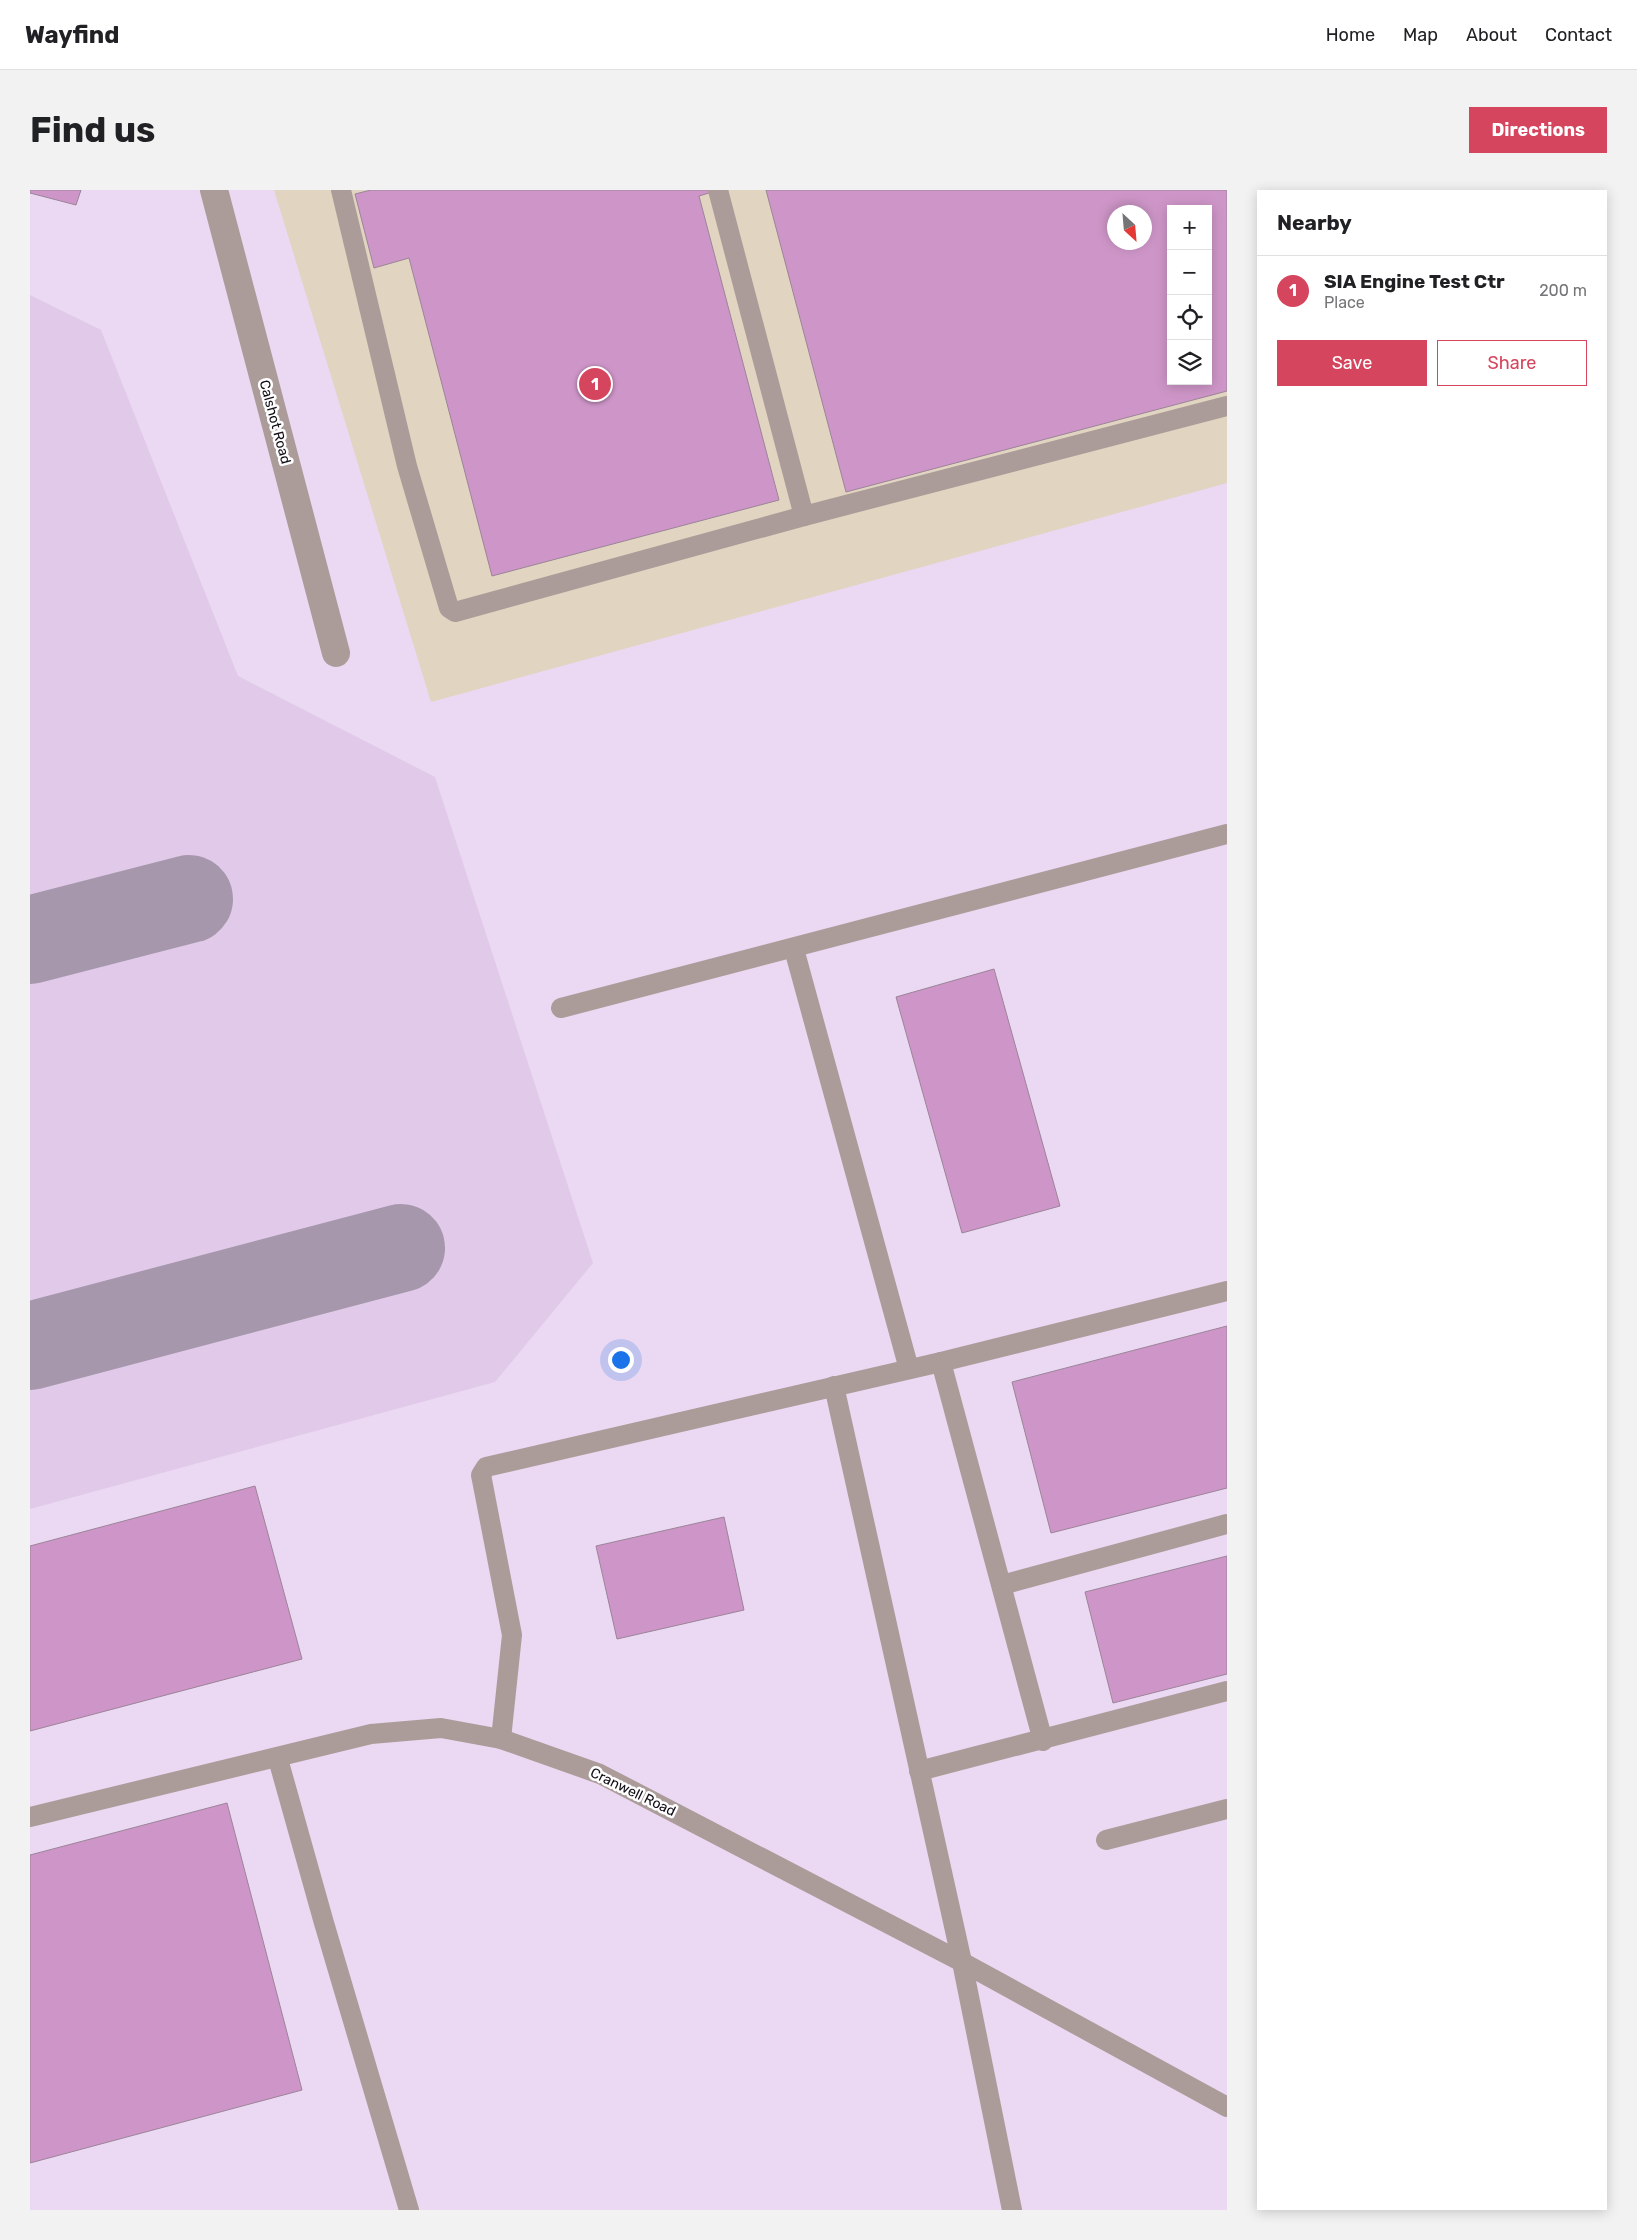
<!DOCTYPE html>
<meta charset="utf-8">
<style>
:root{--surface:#fff;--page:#f2f2f2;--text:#202124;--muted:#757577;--line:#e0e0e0;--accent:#d5455d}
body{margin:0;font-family:Rubik,sans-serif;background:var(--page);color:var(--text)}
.controls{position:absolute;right:15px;top:15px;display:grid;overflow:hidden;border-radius:0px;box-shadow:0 2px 12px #0003}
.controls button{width:45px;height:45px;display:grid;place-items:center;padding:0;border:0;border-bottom:1px solid var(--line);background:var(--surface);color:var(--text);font:25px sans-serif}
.compass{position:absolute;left:1077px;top:15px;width:45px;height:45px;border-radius:50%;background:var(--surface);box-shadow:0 2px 12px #0003;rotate:154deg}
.you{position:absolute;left:590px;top:1169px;width:18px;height:18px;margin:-12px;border:4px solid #fff;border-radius:50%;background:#1a73e8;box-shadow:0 0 0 8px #1a73e833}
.badge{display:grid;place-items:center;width:32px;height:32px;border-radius:50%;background:var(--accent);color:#fff;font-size:16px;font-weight:700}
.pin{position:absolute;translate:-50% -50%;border:2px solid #fff;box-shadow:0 1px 5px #0006}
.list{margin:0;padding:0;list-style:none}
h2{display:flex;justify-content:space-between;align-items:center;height:65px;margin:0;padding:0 20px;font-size:21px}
h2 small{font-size:16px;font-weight:400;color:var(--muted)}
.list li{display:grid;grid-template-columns:32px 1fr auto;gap:15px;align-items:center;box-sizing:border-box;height:70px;padding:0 20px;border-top:1px solid var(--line)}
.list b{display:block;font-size:19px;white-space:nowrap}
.list p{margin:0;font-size:16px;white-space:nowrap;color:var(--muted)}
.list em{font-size:16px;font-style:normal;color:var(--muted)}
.actions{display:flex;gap:10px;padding:15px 20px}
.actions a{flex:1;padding:11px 0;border:1px solid var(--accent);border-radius:0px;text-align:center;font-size:18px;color:var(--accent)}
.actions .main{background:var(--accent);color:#fff}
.icon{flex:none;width:28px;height:28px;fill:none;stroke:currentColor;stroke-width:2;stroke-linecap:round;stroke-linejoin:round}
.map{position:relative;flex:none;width:1197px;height:2020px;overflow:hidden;border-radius:0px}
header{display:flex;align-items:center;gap:30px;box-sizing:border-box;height:70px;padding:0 25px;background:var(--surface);border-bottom:1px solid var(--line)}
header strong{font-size:24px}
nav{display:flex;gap:28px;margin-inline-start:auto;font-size:18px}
.intro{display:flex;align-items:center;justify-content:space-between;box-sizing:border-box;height:120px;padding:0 30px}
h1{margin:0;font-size:35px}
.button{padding:12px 22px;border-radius:0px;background:var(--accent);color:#fff;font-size:18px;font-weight:700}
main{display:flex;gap:30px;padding:0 30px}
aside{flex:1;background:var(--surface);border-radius:0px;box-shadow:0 2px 12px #0003}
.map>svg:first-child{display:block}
.built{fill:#e0c9e9}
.industrial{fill:#e1d4c0;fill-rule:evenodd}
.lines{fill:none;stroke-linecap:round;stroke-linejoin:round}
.taxiway{stroke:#a697ac;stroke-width:88}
.building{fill:#ce96c8;stroke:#9b8498;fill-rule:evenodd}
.lane{stroke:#ab9c99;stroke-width:20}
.street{stroke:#ab9c99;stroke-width:28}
.labels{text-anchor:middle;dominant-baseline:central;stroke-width:5;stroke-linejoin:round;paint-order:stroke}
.street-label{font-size:14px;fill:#120c15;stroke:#fff}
</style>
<header>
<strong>Wayfind</strong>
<nav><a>Home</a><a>Map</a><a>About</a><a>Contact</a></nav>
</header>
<div class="intro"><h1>Find us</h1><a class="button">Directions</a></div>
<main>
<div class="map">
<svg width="1197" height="2020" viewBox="0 0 1197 2020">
<rect width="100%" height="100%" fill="#ebd8f2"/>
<path class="built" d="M0,105L71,140L208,486L405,587L563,1073L465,1192L0,1319Z"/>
<path class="industrial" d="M244,0H1197V293L401,512ZM1141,19H1178V191H1141ZM1084,22H1114V52H1084Z"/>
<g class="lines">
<g class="taxiway">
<path d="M0,750L159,709"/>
<path d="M0,1156L371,1058"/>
</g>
</g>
<g class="building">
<path d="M0,0H51L46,15L0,3Z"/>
<path d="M341,0H689L669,6L749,310L462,386L379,68L344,78L325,4Z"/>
<path d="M736,0H1197V201L816,302ZM1141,19H1178V191H1141ZM1084,22H1114V52H1084Z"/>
<path d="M964,779L1030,1016L932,1043L866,807Z"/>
<path d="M1197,1136V1298L1021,1343L982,1192Z"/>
<path d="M225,1296L272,1469L0,1541V1356Z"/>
<path d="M694,1327L714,1420L587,1449L566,1356Z"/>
<path d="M1197,1366V1484L1083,1513L1055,1402Z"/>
<path d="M197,1613L272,1900L0,1973V1665Z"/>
</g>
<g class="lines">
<g class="lane">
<path d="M311,0L377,276L419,418L425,422L774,326L1197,216"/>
<path d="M688,0L774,326"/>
<path d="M764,759L879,1179"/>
<path d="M531,818L1197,644"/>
<path d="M911,1172L1013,1551"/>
<path d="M804,1196L932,1772L982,2020"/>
<path d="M972,1395L1197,1334"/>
<path d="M471,1549L482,1445L452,1290L451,1285L456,1277L911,1172L1197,1101"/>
<path d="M248,1569L294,1733L379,2020"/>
<path d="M889,1581L1197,1501"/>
<path d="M0,1627L341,1544L411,1538L471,1549L570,1584L932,1772L1197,1917"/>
<path d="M1076,1650L1197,1619"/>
</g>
<path class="street" d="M184,0L306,463"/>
</g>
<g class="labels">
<g class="street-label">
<text transform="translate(245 232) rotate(75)">Calshot Road</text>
<text transform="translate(603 1602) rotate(26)">Cranwell Road</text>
</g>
</g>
</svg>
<div class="controls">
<button>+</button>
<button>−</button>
<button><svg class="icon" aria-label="locate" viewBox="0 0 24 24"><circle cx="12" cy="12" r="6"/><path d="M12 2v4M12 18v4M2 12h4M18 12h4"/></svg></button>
<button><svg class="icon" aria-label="layers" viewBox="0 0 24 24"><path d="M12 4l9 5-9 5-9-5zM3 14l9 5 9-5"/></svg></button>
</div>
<svg class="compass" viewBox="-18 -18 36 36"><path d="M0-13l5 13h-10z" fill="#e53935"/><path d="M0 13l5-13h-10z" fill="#757577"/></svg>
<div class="you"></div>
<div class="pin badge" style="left:565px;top:194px">1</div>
</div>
<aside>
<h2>Nearby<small></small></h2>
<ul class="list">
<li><span class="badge">1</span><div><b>SIA Engine Test Ctr</b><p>Place</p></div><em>200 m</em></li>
</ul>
<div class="actions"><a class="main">Save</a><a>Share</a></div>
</aside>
</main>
